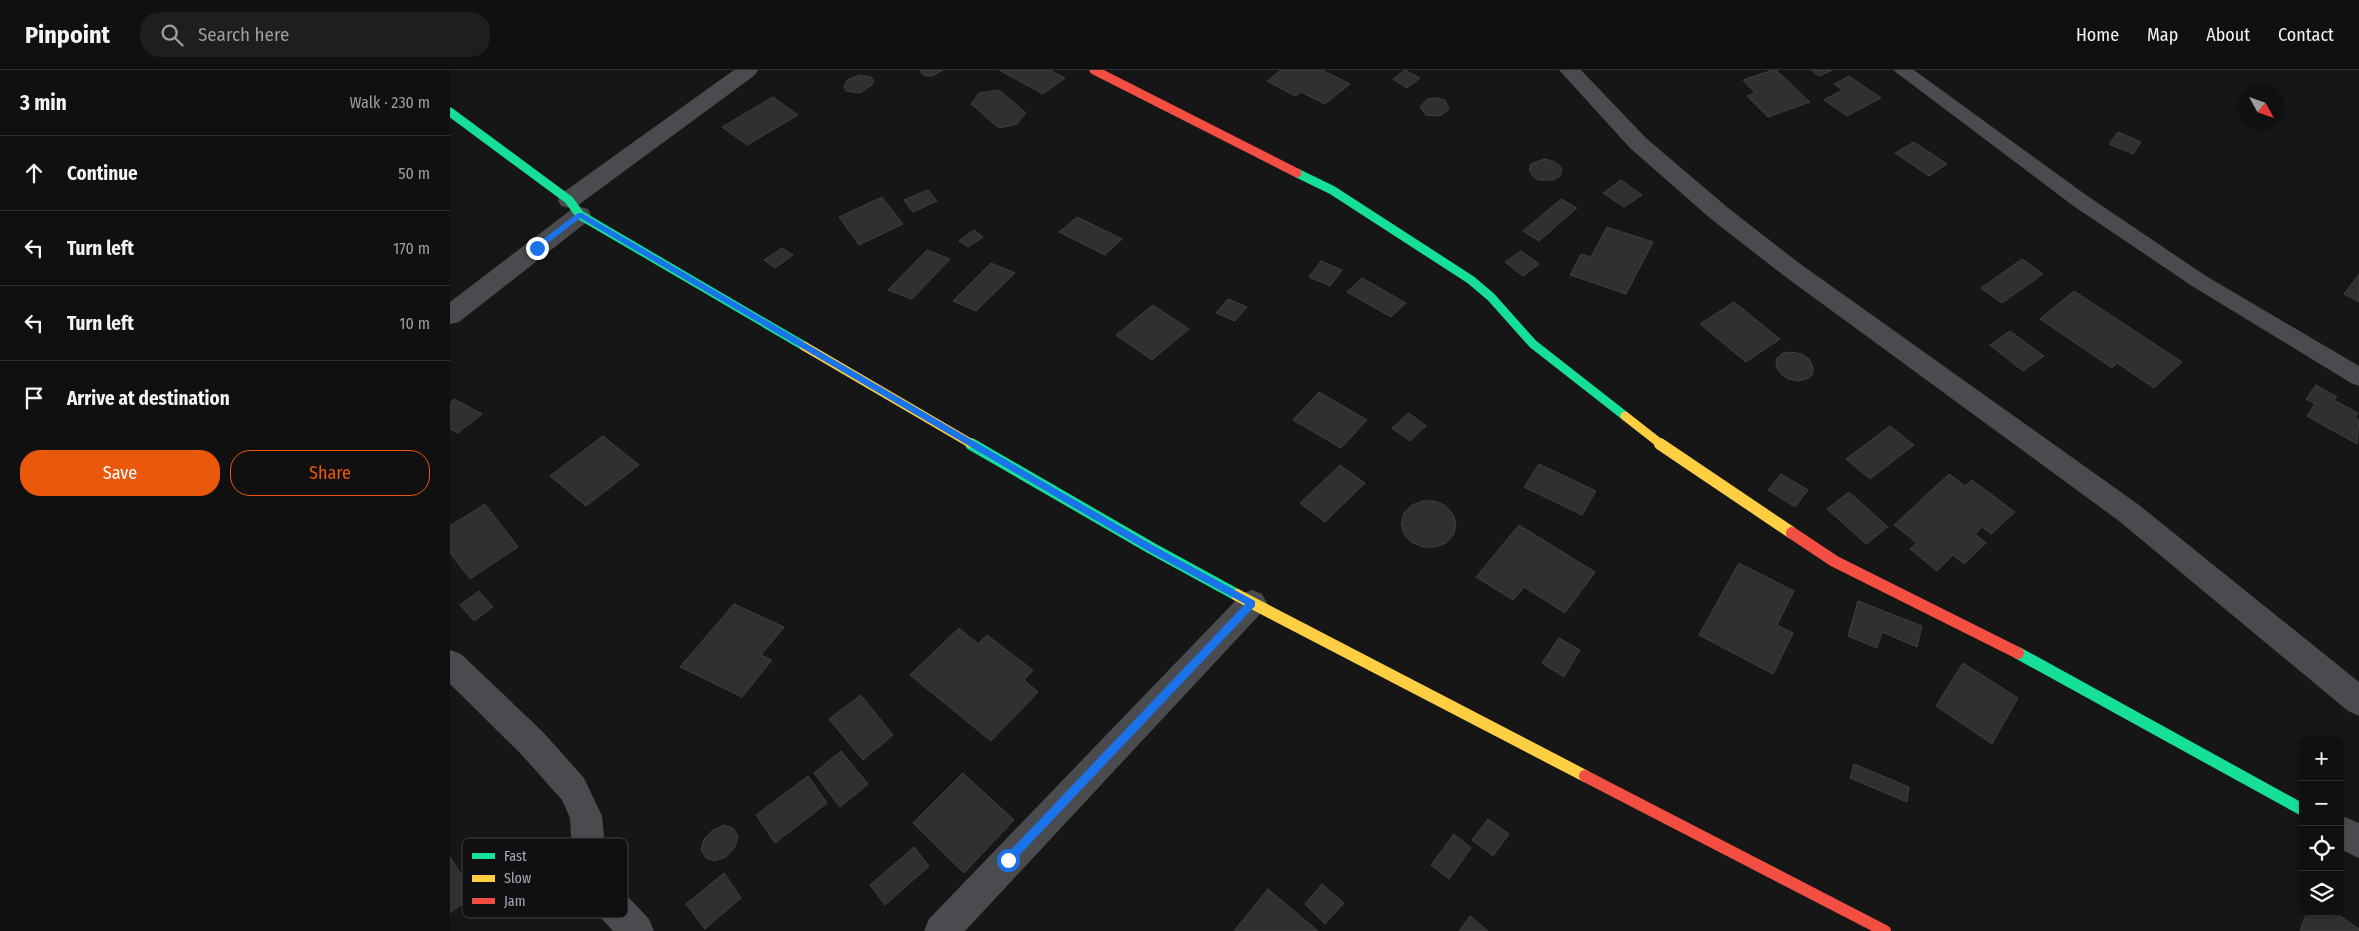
<!DOCTYPE html>
<meta charset="utf-8">
<style>
:root{--surface:#101010;--page:#1e1e1e;--text:#f1f3f6;--muted:#9c9d9f;--line:#303030;--accent:#ea580c}
body{margin:0;font-family:"Fira Sans Condensed",sans-serif;background:var(--page);color:var(--text)}
.controls{position:absolute;right:15px;bottom:15px;display:grid;overflow:hidden;border-radius:10px;box-shadow:0 1px 4px #0004}
.controls button{width:45px;height:45px;display:grid;place-items:center;padding:0;border:0;border-bottom:1px solid var(--line);background:var(--surface);color:var(--text);font:25px sans-serif}
.compass{position:absolute;left:1789px;top:15px;width:45px;height:45px;border-radius:50%;background:var(--surface);box-shadow:0 1px 4px #0004;rotate:130deg}
.stop{position:absolute;width:15px;height:15px;margin:-11px;border:4px solid #1a73e8;border-radius:50%;background:#fff}
.stop.end{background:#1a73e8;border-color:#fff;box-shadow:0 1px 5px #0008}
.list{margin:0;padding:0;list-style:none}
h2{display:flex;justify-content:space-between;align-items:center;height:65px;margin:0;padding:0 20px;font-size:21px}
h2 small{font-size:16px;font-weight:400;color:var(--muted)}
.list li{display:grid;grid-template-columns:32px 1fr auto;gap:15px;align-items:center;box-sizing:border-box;height:75px;padding:0 20px;border-top:1px solid var(--line)}
.list b{display:block;font-size:19px;white-space:nowrap}
.list em{font-size:16px;font-style:normal;color:var(--muted)}
.actions{display:flex;gap:10px;padding:15px 20px}
.actions a{flex:1;padding:11px 0;border:1px solid var(--accent);border-radius:20px;text-align:center;font-size:18px;color:var(--accent)}
.actions .main{background:var(--accent);color:#fff}
.icon{flex:none;width:28px;height:28px;fill:none;stroke:currentColor;stroke-width:2;stroke-linecap:round;stroke-linejoin:round}
.map{position:relative;flex:none;width:1909px;height:861px;overflow:hidden}
header{display:flex;align-items:center;gap:30px;box-sizing:border-box;height:70px;padding:0 25px;background:var(--surface);border-bottom:1px solid var(--line)}
header strong{font-size:24px}
nav{display:flex;gap:28px;margin-inline-start:auto;font-size:18px}
.search{width:350px;height:45px;background:var(--page);display:flex;align-items:center;gap:12px;box-sizing:border-box;padding:0 18px;border-radius:20px;color:var(--muted);font-size:19px}
main{display:flex}
aside{flex:1;background:var(--surface)}
.map>svg:first-child{display:block}
.building{fill:#303032;stroke:#3f3f42}
.lines{fill:none;stroke-linecap:round;stroke-linejoin:round}
.lane{fill:#4a4b4f;fill-rule:evenodd}
.street{fill:#4a4b4f;fill-rule:evenodd}
.fast-far1{stroke:#16e098;stroke-width:9}
.fast{stroke:#16e098;stroke-width:12}
.slow-far1{stroke:#ffcf43;stroke-width:9}
.slow{stroke:#ffcf43;stroke-width:12}
.jam-far1{stroke:#f24e42;stroke-width:9}
.jam{stroke:#f24e42;stroke-width:12}
.route{fill:#1a73e8}
.key{fill:#101012;stroke:#3e3e43;stroke-width:1}
.key-label{font-size:14px;fill:#a8abb6}
</style>
<header>
<strong>Pinpoint</strong>
<div class="search"><svg class="icon" aria-label="search" viewBox="0 0 24 24"><circle cx="10" cy="10" r="6"/><path d="M15 15l6 6"/></svg>Search here</div>
<nav><a>Home</a><a>Map</a><a>About</a><a>Contact</a></nav>
</header>
<main>
<aside>
<h2>3 min<small>Walk · 230 m</small></h2>
<ul class="list">
<li><svg class="icon" aria-label="ahead" viewBox="0 0 24 24"><path d="M12 20V5M6 11l6-6 6 6"/></svg><div><b>Continue</b></div><em>50 m</em></li>
<li><svg class="icon" aria-label="left" viewBox="0 0 24 24"><path d="M17 20v-9H6M10 6l-5 5 5 5"/></svg><div><b>Turn left</b></div><em>170 m</em></li>
<li><svg class="icon" aria-label="left" viewBox="0 0 24 24"><path d="M17 20v-9H6M10 6l-5 5 5 5"/></svg><div><b>Turn left</b></div><em>10 m</em></li>
<li><svg class="icon" aria-label="arrive" viewBox="0 0 24 24"><path d="M6 21V4h12l-3 4 3 4H6"/></svg><div><b>Arrive at destination</b></div></li>
</ul>
<div class="actions"><a class="main">Save</a><a>Share</a></div>
</aside>
<div class="map">
<svg width="1909" height="861" viewBox="0 0 1909 861">
<rect width="100%" height="100%" fill="#161616"/>
<g class="building">
<path d="M471,0H493L482,6H475L471,3Z"/>
<path d="M549,0H600L615,8L593,24Z"/>
<path d="M831,0H872L900,14L875,34L851,22L845,26L817,11Z"/>
<path d="M955,0L970,8L957,18L943,9Z"/>
<path d="M1323,0H1326L1360,32L1318,47L1297,26L1305,23L1293,10Z"/>
<path d="M1361,0H1382L1369,6Z"/>
<path d="M410,5L421,7L424,12L422,15L410,23L396,21L394,16L397,10Z"/>
<path d="M1399,6L1431,28L1397,46L1374,30L1392,20L1384,14Z"/>
<path d="M549,20L576,43L567,54L549,58L521,34L529,23Z"/>
<path d="M323,27L348,45L297,75L272,57Z"/>
<path d="M977,29L986,28L995,30L999,39L990,46L976,45L970,37Z"/>
<path d="M1668,62L1691,72L1683,84L1659,74Z"/>
<path d="M1464,72L1497,94L1479,106L1445,83Z"/>
<path d="M1094,89L1103,91L1109,95L1112,100L1110,106L1104,110H1088L1082,105L1079,100L1081,94Z"/>
<path d="M1171,110L1192,125L1174,137L1153,123Z"/>
<path d="M478,120L487,131L463,142L454,130Z"/>
<path d="M432,127L453,154L409,175L389,147Z"/>
<path d="M1111,129L1127,138L1089,171L1073,161Z"/>
<path d="M627,147L672,169L655,185L609,162Z"/>
<path d="M1157,157L1203,172L1176,224L1120,205L1131,184L1141,187Z"/>
<path d="M524,160L533,167L518,177L509,171Z"/>
<path d="M332,178L343,185L325,198L314,190Z"/>
<path d="M477,180L500,189L462,229L438,220Z"/>
<path d="M1071,181L1089,194L1073,206L1055,192Z"/>
<path d="M1572,189L1593,204L1552,233L1531,218Z"/>
<path d="M871,191L892,200L880,216L859,207Z"/>
<path d="M541,193L565,203L526,241L503,231Z"/>
<path d="M1909,204V232L1894,224Z"/>
<path d="M912,208L956,233L941,247L897,222Z"/>
<path d="M1624,221L1732,292L1704,318L1667,293L1662,298L1590,249Z"/>
<path d="M778,229L797,237L785,251L766,243Z"/>
<path d="M1284,232L1330,269L1296,292L1250,254Z"/>
<path d="M703,235L739,259L702,290L666,265Z"/>
<path d="M1560,261L1594,286L1573,301L1540,275Z"/>
<path d="M1342,282L1352,284L1359,289L1363,297V304L1357,309L1348,311L1338,309L1330,303L1326,296L1327,288L1333,283Z"/>
<path d="M1866,315L1887,327L1884,330L1908,343L1905,348L1909,350L1907,374L1857,346L1865,334L1856,329Z"/>
<path d="M869,322L917,350L891,378L843,350Z"/>
<path d="M4,329L32,344L8,363L0,359V333Z"/>
<path d="M959,343L976,356L960,371L942,358Z"/>
<path d="M1440,356L1464,375L1420,409L1396,389Z"/>
<path d="M153,366L189,395L136,436L100,406Z"/>
<path d="M1089,394L1146,421L1132,445L1074,417Z"/>
<path d="M890,395L915,413L875,452L850,433Z"/>
<path d="M1331,404L1358,420L1345,437L1318,420Z"/>
<path d="M1499,404L1515,416L1522,410L1565,442L1541,464L1532,457L1525,464L1536,473L1514,494L1503,485L1487,501L1460,479L1467,473L1444,455Z"/>
<path d="M1399,422L1438,457L1416,474L1377,439Z"/>
<path d="M973,431H985L996,436L1003,444L1006,453L1004,464L996,473L985,477H973L961,472L954,464L951,453L954,443L962,435Z"/>
<path d="M35,434L68,477L20,509L0,483V456Z"/>
<path d="M1069,455L1145,502L1115,543L1074,517L1063,530L1026,507Z"/>
<path d="M1289,493L1344,521L1327,555L1343,563L1323,604L1249,565Z"/>
<path d="M29,521L43,537L24,551L10,535Z"/>
<path d="M1408,531L1472,556L1467,577L1432,562L1427,578L1398,566Z"/>
<path d="M284,534L334,557L311,585L322,590L292,627L230,597Z"/>
<path d="M509,558L528,574L537,565L583,600L574,610L588,622L541,671L460,605Z"/>
<path d="M1109,568L1130,580L1114,607L1092,593Z"/>
<path d="M1513,593L1568,628L1542,674L1486,636Z"/>
<path d="M411,625L443,665L413,690L379,649Z"/>
<path d="M391,681L418,714L390,737L364,703Z"/>
<path d="M1404,694L1459,717L1457,732L1400,708Z"/>
<path d="M513,703L564,750L514,803L463,753Z"/>
<path d="M358,706L377,733L325,773L306,745Z"/>
<path d="M1038,749L1059,764L1043,786L1022,770Z"/>
<path d="M274,755L283,758L288,766L285,777L276,787L265,791L256,788L251,780L254,769L263,760Z"/>
<path d="M1004,764L1021,778L999,809L981,795Z"/>
<path d="M464,777L479,796L435,835L420,815Z"/>
<path d="M0,787L24,825L0,843Z"/>
<path d="M274,803L291,828L255,859L236,834Z"/>
<path d="M872,814L894,833L875,854L855,834Z"/>
<path d="M818,819L868,861H784Z"/>
<path d="M1857,842H1884L1909,859V861H1850Z"/>
<path d="M1020,846L1038,861H1009Z"/>
</g>
<g class="lines">
<path class="lane" d="M1443,0H1464L1636,125L1756,206L1909,296V316L1901,313L1742,216L1622,135Z"/>
<g class="street">
<path d="M284,0H308L305,5L127,136L119,138L111,136L108,130L111,124Z"/>
<path d="M1109,0H1131L1196,68L1277,137L1349,193L1689,435L1909,612V646L1898,641L1669,451L1333,205L1261,149L1180,78Z"/>
<path d="M130,137L138,139L141,145L138,151L9,252L0,254V232L122,139Z"/>
<path d="M802,520L812,524L817,533L812,542L515,861H474L479,849L792,524Z"/>
<path d="M0,580L11,584L93,662L134,708L152,746L157,798L161,809L199,849L204,861H163L137,833L132,821L123,798L120,748L112,730L71,684L0,614Z"/>
<path d="M1890,745L1909,753V788L1890,779Z"/>
</g>
<g class="fast-far1">
<path d="M0,42L119,130L130,145L354,276"/>
<path d="M847,103L882,120L1021,210L1041,227L1083,274L1175,346"/>
<path d="M520,373L524,375"/>
</g>
<g class="fast">
<path d="M521,374L701,478L787,525"/>
<path d="M1568,583L1853,740"/>
</g>
<g class="slow-far1">
<path d="M354,276L520,373"/>
<path d="M1175,346L1212,375"/>
</g>
<g class="slow">
<path d="M1210,374L1342,463"/>
<path d="M787,525L1135,706"/>
</g>
<path class="jam-far1" d="M644,0L847,103"/>
<g class="jam">
<path d="M1342,463L1384,491L1568,583"/>
<path d="M1135,706L1435,861"/>
</g>
</g>
<path class="route" d="M128,143H132L704,476L805,531V536L562,793H555V786L795,534L698,481L130,148L89,180H84V176Z"/>
<rect x="12" y="768" width="166" height="80" rx="8" class="key"/>
<rect x="22" y="783" width="23" height="6" fill="#16e098"/>
<rect x="22" y="805" width="23" height="7" fill="#ffcf43"/>
<rect x="22" y="828" width="23" height="6" fill="#f24e42"/>
<g class="key-label">
<text x="54" y="791">Fast</text>
<text x="54" y="813">Slow</text>
<text x="54" y="836">Jam</text>
</g>
</svg>
<div class="controls">
<button>+</button>
<button>−</button>
<button><svg class="icon" aria-label="locate" viewBox="0 0 24 24"><circle cx="12" cy="12" r="6"/><path d="M12 2v4M12 18v4M2 12h4M18 12h4"/></svg></button>
<button><svg class="icon" aria-label="layers" viewBox="0 0 24 24"><path d="M12 4l9 5-9 5-9-5zM3 14l9 5 9-5"/></svg></button>
</div>
<svg class="compass" viewBox="-18 -18 36 36"><path d="M0-13l5 13h-10z" fill="#e53935"/><path d="M0 13l5-13h-10z" fill="#9c9d9f"/></svg>
<div class="stop" style="left:558px;top:790px"></div>
<div class="stop end" style="left:87px;top:178px"></div>
</div>
</main>
